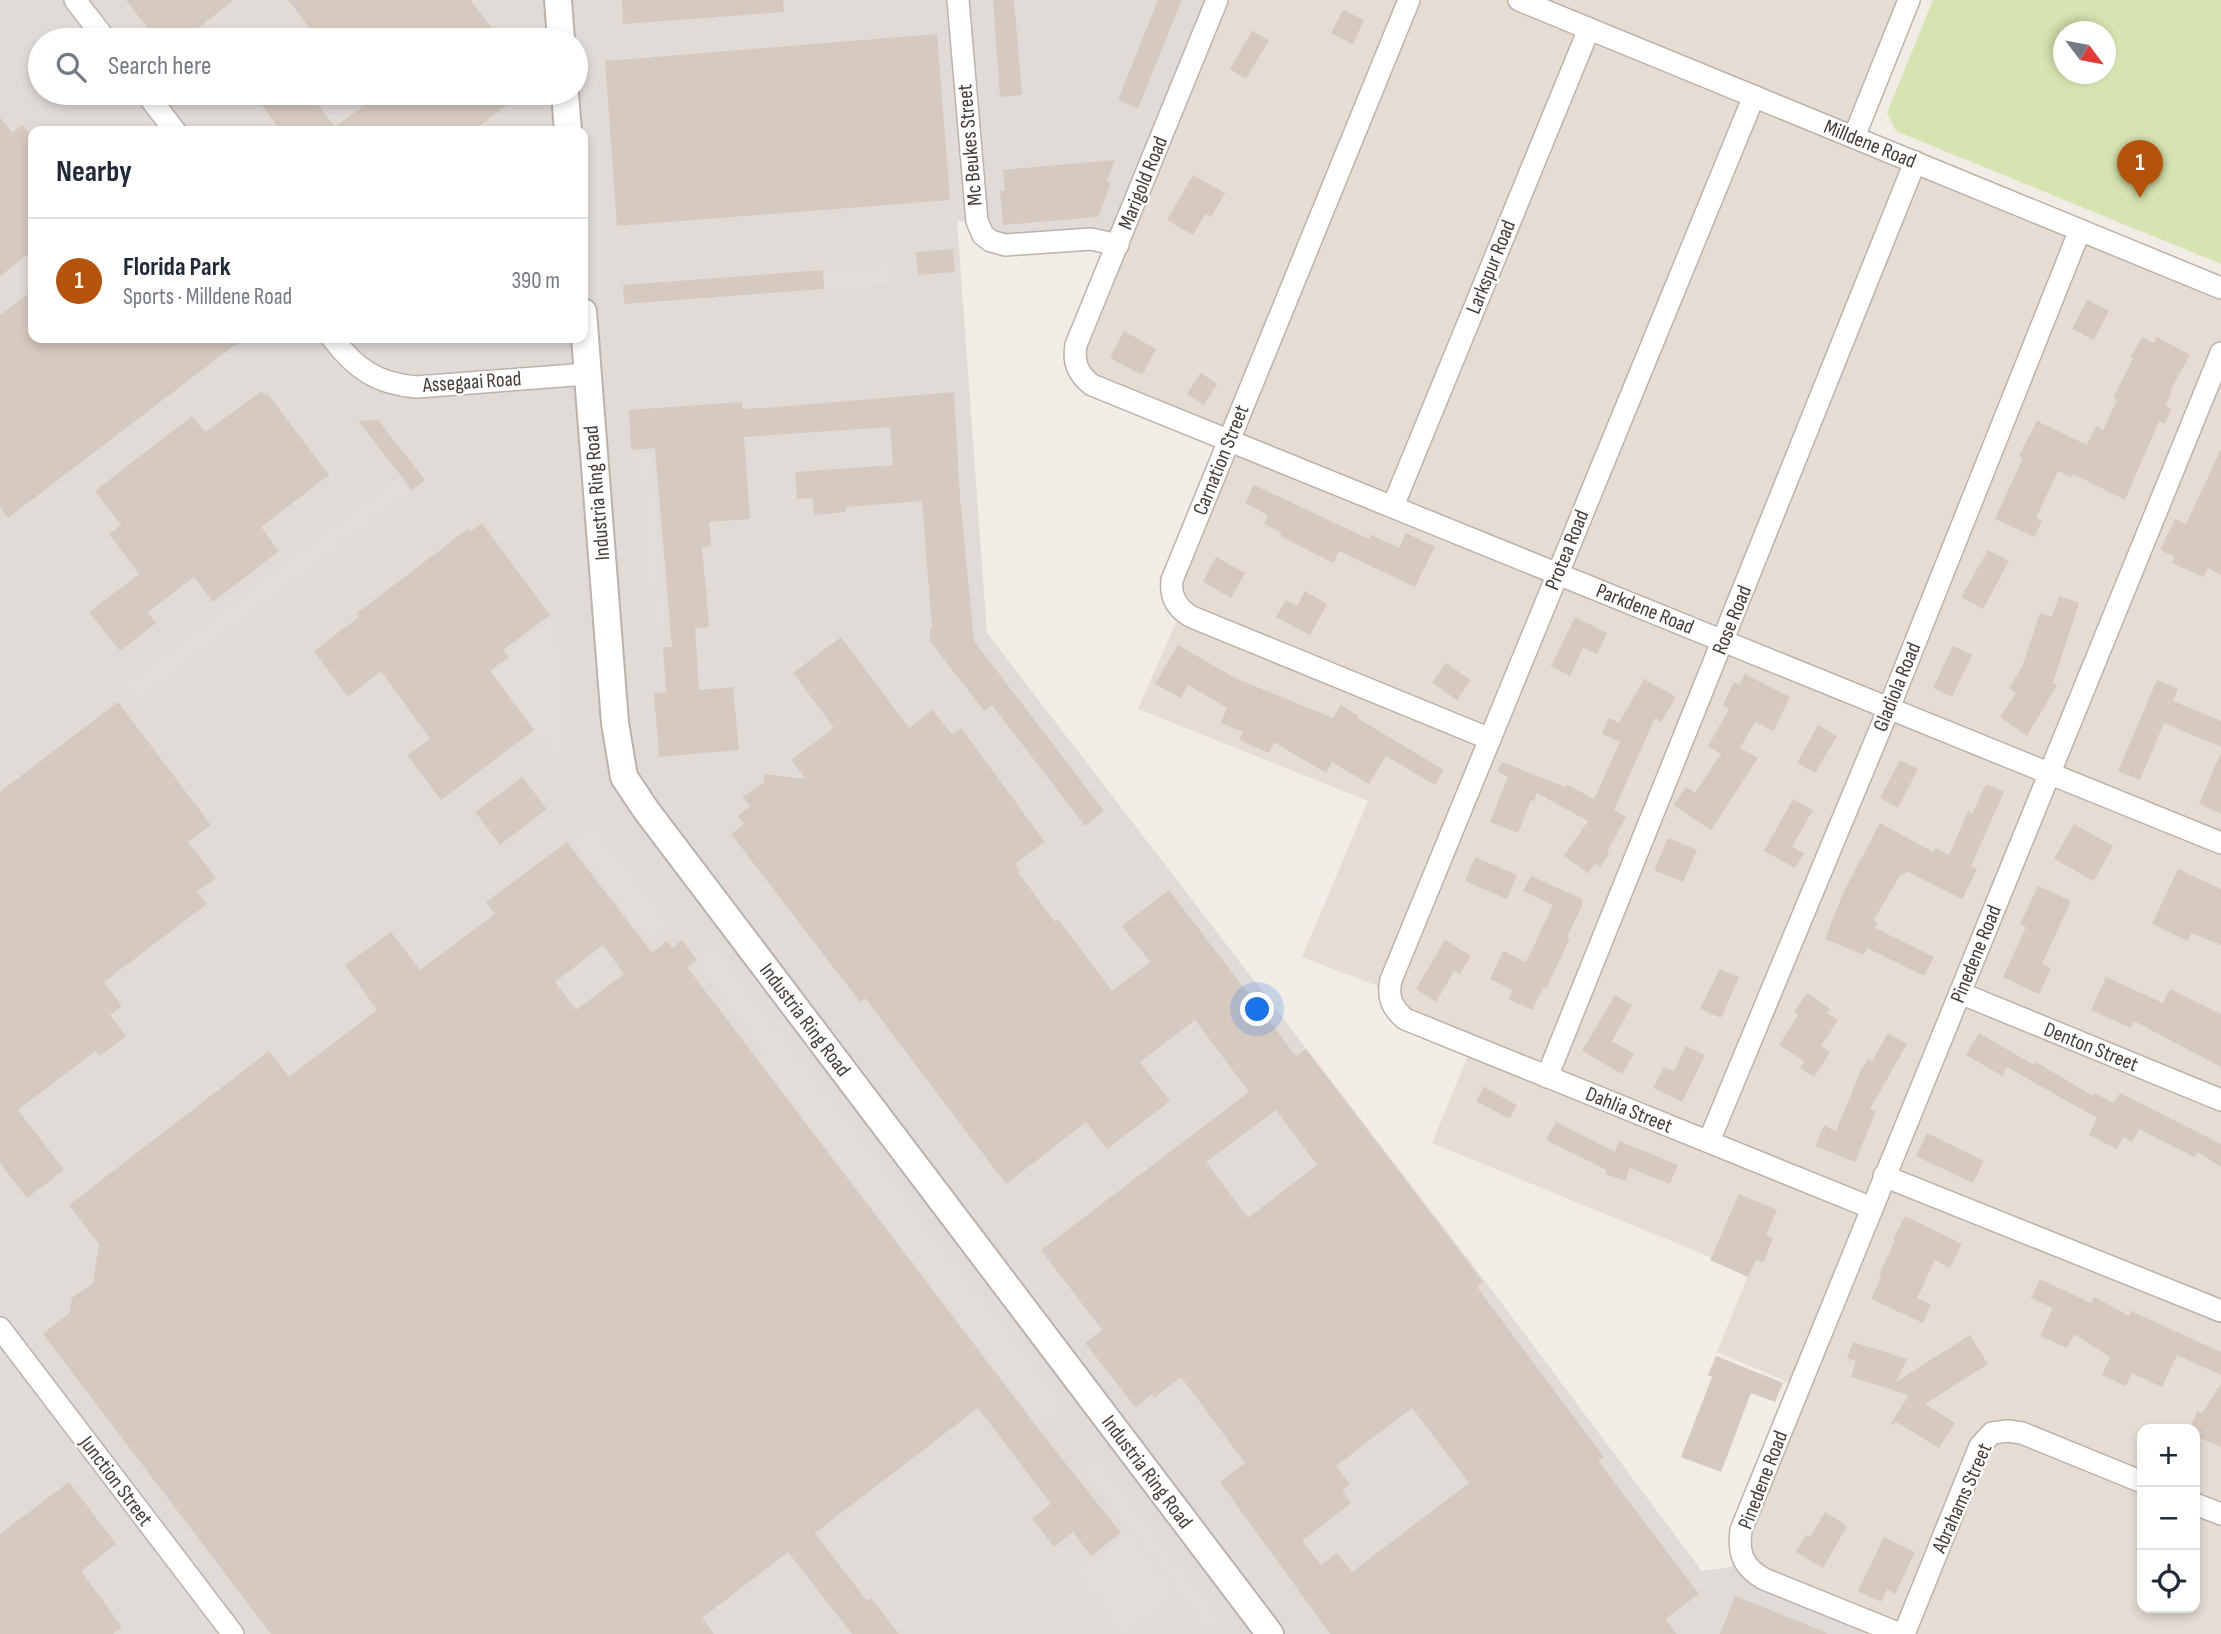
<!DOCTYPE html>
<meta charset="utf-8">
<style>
:root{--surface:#fff;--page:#f6f6f7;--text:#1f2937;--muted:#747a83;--line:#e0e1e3;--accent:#b45309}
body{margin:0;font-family:"Sofia Sans Condensed",sans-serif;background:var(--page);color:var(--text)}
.controls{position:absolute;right:21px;bottom:21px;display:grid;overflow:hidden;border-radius:14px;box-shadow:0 4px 10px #0003}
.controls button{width:63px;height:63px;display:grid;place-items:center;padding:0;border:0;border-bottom:2px solid var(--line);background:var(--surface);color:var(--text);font:35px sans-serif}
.compass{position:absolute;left:2053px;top:21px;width:63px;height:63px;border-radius:50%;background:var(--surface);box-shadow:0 4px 10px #0003;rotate:122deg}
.you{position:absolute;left:1258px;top:1010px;width:24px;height:24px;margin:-18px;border:5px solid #fff;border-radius:50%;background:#1a73e8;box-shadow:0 0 0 10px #1a73e833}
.badge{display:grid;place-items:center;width:46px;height:46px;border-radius:50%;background:var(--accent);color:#fff;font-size:23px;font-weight:700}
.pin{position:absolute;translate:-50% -58px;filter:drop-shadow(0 2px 4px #0008)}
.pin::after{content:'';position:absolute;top:37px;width:24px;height:21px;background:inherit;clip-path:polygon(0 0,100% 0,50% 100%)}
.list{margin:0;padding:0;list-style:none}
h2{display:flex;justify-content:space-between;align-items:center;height:91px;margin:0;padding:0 28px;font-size:30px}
h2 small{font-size:23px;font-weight:400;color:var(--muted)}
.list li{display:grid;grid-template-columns:46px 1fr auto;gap:21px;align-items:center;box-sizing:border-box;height:126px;padding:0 28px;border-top:2px solid var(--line)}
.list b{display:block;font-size:26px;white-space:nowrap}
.list p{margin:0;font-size:23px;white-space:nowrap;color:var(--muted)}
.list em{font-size:23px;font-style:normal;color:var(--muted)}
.icon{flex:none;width:38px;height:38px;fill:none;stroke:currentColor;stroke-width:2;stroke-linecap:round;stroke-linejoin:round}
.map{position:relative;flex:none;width:2221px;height:1634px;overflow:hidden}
.search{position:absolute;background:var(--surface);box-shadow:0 4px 10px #0003;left:28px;top:28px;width:560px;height:77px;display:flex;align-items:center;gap:18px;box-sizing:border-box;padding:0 24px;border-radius:38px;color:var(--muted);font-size:26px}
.panel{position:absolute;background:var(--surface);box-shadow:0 4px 10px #0003;left:28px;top:126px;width:560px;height:217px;border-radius:14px}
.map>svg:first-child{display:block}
.residential{fill:#e5ddd4;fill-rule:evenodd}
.industrial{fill:#e1dbd7;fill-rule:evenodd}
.green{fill:#d5e4b0;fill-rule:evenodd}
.parking{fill:#e0ddda}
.building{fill:#d6c9bf;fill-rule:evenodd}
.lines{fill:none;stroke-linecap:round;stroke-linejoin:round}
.minor-casing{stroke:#bdb2a9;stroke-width:24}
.tertiary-casing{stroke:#bdb2a9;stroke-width:30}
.minor{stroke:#fff;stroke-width:21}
.tertiary{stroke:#fff;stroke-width:26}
.labels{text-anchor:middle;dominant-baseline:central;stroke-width:5;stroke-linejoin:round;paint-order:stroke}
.street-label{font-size:21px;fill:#443c35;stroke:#fff}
</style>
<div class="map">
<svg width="2221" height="1634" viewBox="0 0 2221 1634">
<rect width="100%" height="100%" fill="#f2ece6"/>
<path class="residential" d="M1219,0H1908L1854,136L2221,279V1634H1898L1740,1558L1797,1386L1717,1352L1749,1273L1432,1143L1471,1048L1405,1019L1388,990L1302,957L1368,801L1138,709L1180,613L1172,601L1227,437L1080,373L1077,364ZM2142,1429H2195V1608H2142Z"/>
<path class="industrial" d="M0,0H1219L1118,246L1004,247L976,221H957L987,633L1485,1281L1702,1571L1744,1565L1898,1634H0ZM40,40H576V93H40ZM33,131H583V338H33Z"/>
<path class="green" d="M1933,0H2221V264L1896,131L1887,113ZM2064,32H2106V74H2064Z"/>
<g class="parking">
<path d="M893,266L894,285L626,305L625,287Z"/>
<path d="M652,450L665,626L652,627L639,452Z"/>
<path d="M400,479L409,491L138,697L128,685Z"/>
<path d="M549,621L558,632L567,741L554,752L494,673L513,659L508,651Z"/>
<path d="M593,825L667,925L647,941L572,841Z"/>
<path d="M715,949L1062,1406L1037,1424L758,1058L766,1052L698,962Z"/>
<path d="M1093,1457L1223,1626L1213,1634L1082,1466Z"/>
<path d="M1129,1533L1175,1592L1124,1632L1078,1572Z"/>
</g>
<g class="building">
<path d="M126,0H234L194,31L201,40H157Z"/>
<path d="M288,0H470L501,40H319Z"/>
<path d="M622,0H783L784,12L623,24Z"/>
<path d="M993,0H1014L1022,95L1000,97Z"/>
<path d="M1158,0H1182L1138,108L1118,100Z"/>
<path d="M1343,10L1364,20L1353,44L1331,33Z"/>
<path d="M1252,31L1269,40L1246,79L1230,69Z"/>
<path d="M937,34L950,200L617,226L605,61Z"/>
<path d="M268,93H309L335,127L367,103L360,93H497L507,105L473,131H281L258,100Z"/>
<path d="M0,117L12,133L23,125L33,140V250L0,276Z"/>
<path d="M1115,160L1107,181L1111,183L1098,217L1003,225L1000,191H1005L1003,170Z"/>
<path d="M1193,175L1225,193L1211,217L1205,214L1193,235L1167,220Z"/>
<path d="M953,249L955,272L918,275L916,252Z"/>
<path d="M823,270L824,289L624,304L623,285Z"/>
<path d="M33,290V338H244L8,518L0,507V315Z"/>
<path d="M2087,300L2109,311L2094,340L2072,329Z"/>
<path d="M1124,331L1156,349L1142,375L1110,358Z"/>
<path d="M2142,337L2153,343L2157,337L2190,355L2170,391L2172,392L2165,406L2172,409L2164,424L2159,421L2125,500L2073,474L2071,477L2058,471L2036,518L2042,521L2034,537L1995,519L2023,458L2019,456L2037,421L2087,445L2096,426L2103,430L2117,400L2113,398L2133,359L2130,358Z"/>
<path d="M1201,373L1217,384L1204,405L1187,394Z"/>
<path d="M262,391L265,395L267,393L329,475L261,527L279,551L213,602L194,577L148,612L156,623L120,651L89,612L139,574L109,534L121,525L95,491L192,416L205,432Z"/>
<path d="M954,392L960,498L974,641L1104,811L1085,826L992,705L984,711L930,641V628H932L922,501L846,507V512L814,515L813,498L797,499L795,472L893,465L890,427L744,437L750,519L709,522L711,546L702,547L709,627L695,628L699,690L733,687L739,750L659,757L654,694L666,692L663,647H672L655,448L631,450L629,410L742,402V409L765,408Z"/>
<path d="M378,420L425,480L412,490L358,421Z"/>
<path d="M2221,449V575L2208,568L2203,577L2172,563L2175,557L2160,550L2175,519L2186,524Z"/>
<path d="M1254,485L1369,539L1371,535L1399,548L1406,533L1435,547L1415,587L1339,551L1333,563L1280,536L1282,533L1264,524L1268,515L1245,503Z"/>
<path d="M482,523L550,615L503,650L509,657L490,671L534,730L441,800L407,755L430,739L381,671L348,697L314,651L360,616L357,613L469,528L471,531Z"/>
<path d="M1988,550L2009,561L1983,609L1961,597Z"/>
<path d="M1216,557L1245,573L1231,598L1203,582Z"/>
<path d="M1305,591L1327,604L1310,635L1276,617L1286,600L1297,606Z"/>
<path d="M2059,596L2079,603L2053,683L2057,685L2027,736L2000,717L2016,693L2009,688L2022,667L2040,613L2052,617Z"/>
<path d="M1575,617L1607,633L1597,654L1583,648L1570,676L1551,666Z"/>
<path d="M841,637L909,728L932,710L952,734L961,728L1045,842L1015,864L1020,871L1018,872L1055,922L1058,919L1112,991L1150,962L1122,926L1169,890L1296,1056L1306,1049L1483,1282L1477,1287L1604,1457L1598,1461L1699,1594L1665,1619L1677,1634H1330L1220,1482L1245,1463L1181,1377L1154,1398L1152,1394L1136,1408L1085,1343L1102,1330L1041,1250L1249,1092L1195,1020L1140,1062L1170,1101L1107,1149L1086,1122L1006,1184L865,998L860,1002L731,834L744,824L738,816L750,806L742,797L764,782V774L806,779L791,760L834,728L793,673ZM1276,1110L1317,1165L1248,1218L1206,1162ZM1412,1408L1469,1483L1352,1572L1337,1553L1321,1565L1302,1541L1351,1503L1342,1490L1350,1484L1336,1466Z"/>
<path d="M1178,645L1235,678L1333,718L1341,705L1358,716L1357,718L1444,770L1435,785L1386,756L1369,784L1332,762L1326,773L1274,742L1269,753L1239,740L1243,732L1221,723L1227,708L1188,685L1181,698L1155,684Z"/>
<path d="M1953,646L1972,655L1952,697L1933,688Z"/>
<path d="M1446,663L1471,680L1457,700L1432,683Z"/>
<path d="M1745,674L1790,697L1773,731L1755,722L1740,748L1758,758L1711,830L1673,805L1686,787L1695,793L1721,754L1708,746L1729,709L1723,705L1734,682L1739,685Z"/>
<path d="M1644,679L1676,697L1661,722L1655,718L1614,810L1626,817L1607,852L1609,854L1600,867L1595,863L1588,873L1564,856L1588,821L1537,793L1534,801L1531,800L1518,833L1490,822L1508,777L1497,771L1502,762L1565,787L1566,784L1594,799L1620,742L1602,734L1609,718L1619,723Z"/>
<path d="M2157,680L2178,689L2173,701L2221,721V747L2164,723L2140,780L2118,771Z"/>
<path d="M118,702L211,825L188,842L216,878L197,892L207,904L104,982L122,1006L110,1015L126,1036L100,1056L95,1051L18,1110L64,1170L27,1198L0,1163V792Z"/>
<path d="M1818,725L1837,736L1815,773L1797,763Z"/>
<path d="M2221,752V814L2199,804Z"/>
<path d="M1900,760L1918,769L1898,808L1880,798Z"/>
<path d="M522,777L547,809L500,845L475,812Z"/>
<path d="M1986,784L2004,792L1971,866L1977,869L1962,899L1906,871L1904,875L1901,874L1873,921L1877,922L1875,928L1934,957L1924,976L1867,948L1864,955L1825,939L1843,893L1880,823L1933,852L1935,848L1949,855L1968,811L1972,814Z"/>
<path d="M1793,799L1813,810L1792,847L1804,853L1795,868L1764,851Z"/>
<path d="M2074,824L2113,846L2094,881L2054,859Z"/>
<path d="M1668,838L1697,850L1683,882L1654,870Z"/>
<path d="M567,842L652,953L667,941L672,948L682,940L697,960L687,967L1036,1426L1121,1533L1091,1556L1073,1532L1054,1547L1032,1518L1051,1504L978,1408L815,1533L867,1601L871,1598L899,1634H852L788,1552L702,1618L714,1634H271L43,1334L69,1313L72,1298L93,1283L99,1244L69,1205L269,1051L289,1077L377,1010L345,965L391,932L420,970L495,914L486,902ZM603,945L624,974L576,1010L555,982Z"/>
<path d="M1475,857L1517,875L1507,899L1465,881Z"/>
<path d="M2178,869L2221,889V945L2191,933L2188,941L2152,924Z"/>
<path d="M1531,876L1582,899V906L1567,937L1570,938L1546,989L1544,987L1532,1010L1508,999L1513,990L1490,979L1503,951L1526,962L1553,905L1523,891Z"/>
<path d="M2038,886L2071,901L2042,964L2051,968L2039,994L2003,977L2026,927L2020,924Z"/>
<path d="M1445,940L1471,956L1460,974L1454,971L1436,1002L1416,989Z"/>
<path d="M1720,969L1739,977L1721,1018L1700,1009Z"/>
<path d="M2106,977L2163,1003L2170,989L2221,1014V1067L2134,1021L2131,1028L2091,1010Z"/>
<path d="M1807,993L1830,1009L1827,1013L1838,1020L1821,1046L1830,1052L1814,1077L1800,1068L1804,1061L1779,1045L1798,1015L1794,1012Z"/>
<path d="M1615,995L1632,1005L1612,1041L1634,1054L1622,1074L1582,1051Z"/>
<path d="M1888,1033L1907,1044L1870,1109L1876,1111L1855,1162L1815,1146L1824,1125L1836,1131L1861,1070L1868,1059L1872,1061Z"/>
<path d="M1979,1033L2034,1065L2036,1062L2093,1096L2094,1093L2114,1103L2120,1093L2221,1144V1167L2198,1152L2195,1157L2139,1129L2132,1142L2123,1137L2117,1149L2089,1135L2097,1118L2007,1067L2002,1076L1966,1055Z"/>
<path d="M1686,1046L1705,1055L1682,1102L1653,1088L1664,1067L1674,1071Z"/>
<path d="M1484,1087L1517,1105L1510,1119L1476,1101Z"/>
<path d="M1556,1122L1615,1152L1619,1141L1678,1165L1670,1184L1630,1168L1625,1181L1606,1174L1607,1170L1546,1140Z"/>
<path d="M1927,1133L1984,1161L1973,1183L1916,1156Z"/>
<path d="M1739,1194L1777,1210L1766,1235L1773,1239L1763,1263L1756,1260L1748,1277L1710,1260Z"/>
<path d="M1905,1216L1962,1244L1950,1268L1935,1260L1917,1298L1931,1304L1923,1323L1871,1299L1882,1276L1879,1275L1895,1240L1893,1239Z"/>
<path d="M2040,1279L2091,1303L2095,1297L2129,1316L2131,1311L2221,1352V1375L2177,1355L2162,1387L2132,1373L2126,1386L2102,1375L2110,1357L2074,1334L2067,1348L2040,1336L2053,1308L2031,1298Z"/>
<path d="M1970,1335L1988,1364L1925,1404L1955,1423L1939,1448L1896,1422L1889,1426L1909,1395L1851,1377L1856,1361L1847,1358L1853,1342L1907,1359L1896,1382Z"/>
<path d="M1716,1356L1783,1383L1775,1402L1751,1393L1721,1472L1681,1457L1712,1377L1708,1375Z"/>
<path d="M2221,1384V1447L2195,1436V1429H2190L2197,1411L2202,1413Z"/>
<path d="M69,1482L116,1544L81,1571L122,1627L113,1634H0V1534Z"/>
<path d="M1825,1512L1847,1526L1823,1568L1796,1552L1806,1535L1810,1537Z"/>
<path d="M1884,1537L1915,1552L1895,1594L1887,1589L1881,1602L1858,1591Z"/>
<path d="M1735,1596L1827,1633V1634H1720Z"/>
</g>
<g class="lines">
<defs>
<g id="minor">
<path d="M75,0L106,40"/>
<path d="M958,0L977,221L983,235L991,241L1005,245L1091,239L1118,245"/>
<path d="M1217,0L1076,345C1073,363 1078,374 1092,385L2221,843"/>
<path d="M1409,0L1172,580C1170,597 1177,609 1192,617L1490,739"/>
<path d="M1519,0L2221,288"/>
<path d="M146,93L175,131"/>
<path d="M1754,96L1391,980C1387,997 1392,1008 1405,1019L1872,1208"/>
<path d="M1854,137L1909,0"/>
<path d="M332,338C356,369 377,384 417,387L587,374"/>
<path d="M1393,506L1589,29"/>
<path d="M1960,993L2221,1100"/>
<path d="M1547,1077L1915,162"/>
<path d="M1709,1141L1889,708L2080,230"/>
<path d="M1884,1176L2221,1311"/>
<path d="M0,1328L233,1634"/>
<path d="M2195,1504L2221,1514"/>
<path d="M1900,1634L1764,1579C1743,1567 1738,1554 1741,1530L2221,353"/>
<path d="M1904,1634L1980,1446L1992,1433L2008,1431L2022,1433L2142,1482"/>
</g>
<g id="tertiary">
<path d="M558,0L561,40"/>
<path d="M565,93L568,131"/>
<path d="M583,312L615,723L624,777L646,810L1270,1634"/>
</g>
</defs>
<use href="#minor" class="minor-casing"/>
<use href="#tertiary" class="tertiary-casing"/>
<use href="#minor" class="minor"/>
<use href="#tertiary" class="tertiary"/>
</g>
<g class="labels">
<g class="street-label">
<text transform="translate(1870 144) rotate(22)">Milldene Road</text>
<text transform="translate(970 145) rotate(-95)">Mc Beukes Street</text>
<text transform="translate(1143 183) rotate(-68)">Marigold Road</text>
<text transform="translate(1491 267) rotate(-68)">Larkspur Road</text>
<text transform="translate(472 382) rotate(-4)">Assegaai Road</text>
<text transform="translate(1221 460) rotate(-68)">Carnation Street</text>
<text transform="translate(597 493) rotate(-95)">Industria Ring Road</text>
<text transform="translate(1567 550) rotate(-68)">Protea Road</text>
<text transform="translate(1645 609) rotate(22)">Parkdene Road</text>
<text transform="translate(1732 620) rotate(-68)">Rose Road</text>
<text transform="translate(1897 687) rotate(-68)">Gladiola Road</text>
<text transform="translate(1976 954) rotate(-68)">Pinedene Road</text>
<text transform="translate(805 1020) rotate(53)">Industria Ring Road</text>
<text transform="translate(2091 1047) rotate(22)">Denton Street</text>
<text transform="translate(1629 1110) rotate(22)">Dahlia Street</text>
<text transform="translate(1147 1472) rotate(53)">Industria Ring Road</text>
<text transform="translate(1763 1480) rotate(-69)">Pinedene Road</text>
<text transform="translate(116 1481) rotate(53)">Junction Street</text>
<text transform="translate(1962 1498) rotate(-66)">Abrahams Street</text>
</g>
</g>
</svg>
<div class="controls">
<button>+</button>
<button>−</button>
<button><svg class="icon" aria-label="locate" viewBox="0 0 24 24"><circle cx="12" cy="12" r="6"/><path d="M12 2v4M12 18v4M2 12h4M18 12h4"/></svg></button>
</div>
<svg class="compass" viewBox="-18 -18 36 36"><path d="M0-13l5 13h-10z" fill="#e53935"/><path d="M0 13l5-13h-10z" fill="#747a83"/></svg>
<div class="you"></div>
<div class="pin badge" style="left:2140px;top:198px">1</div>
<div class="search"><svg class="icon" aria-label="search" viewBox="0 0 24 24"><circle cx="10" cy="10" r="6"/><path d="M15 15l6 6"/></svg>Search here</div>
<section class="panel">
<h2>Nearby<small></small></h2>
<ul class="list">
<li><span class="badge">1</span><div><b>Florida Park</b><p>Sports · Milldene Road</p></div><em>390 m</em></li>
</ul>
</section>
</div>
